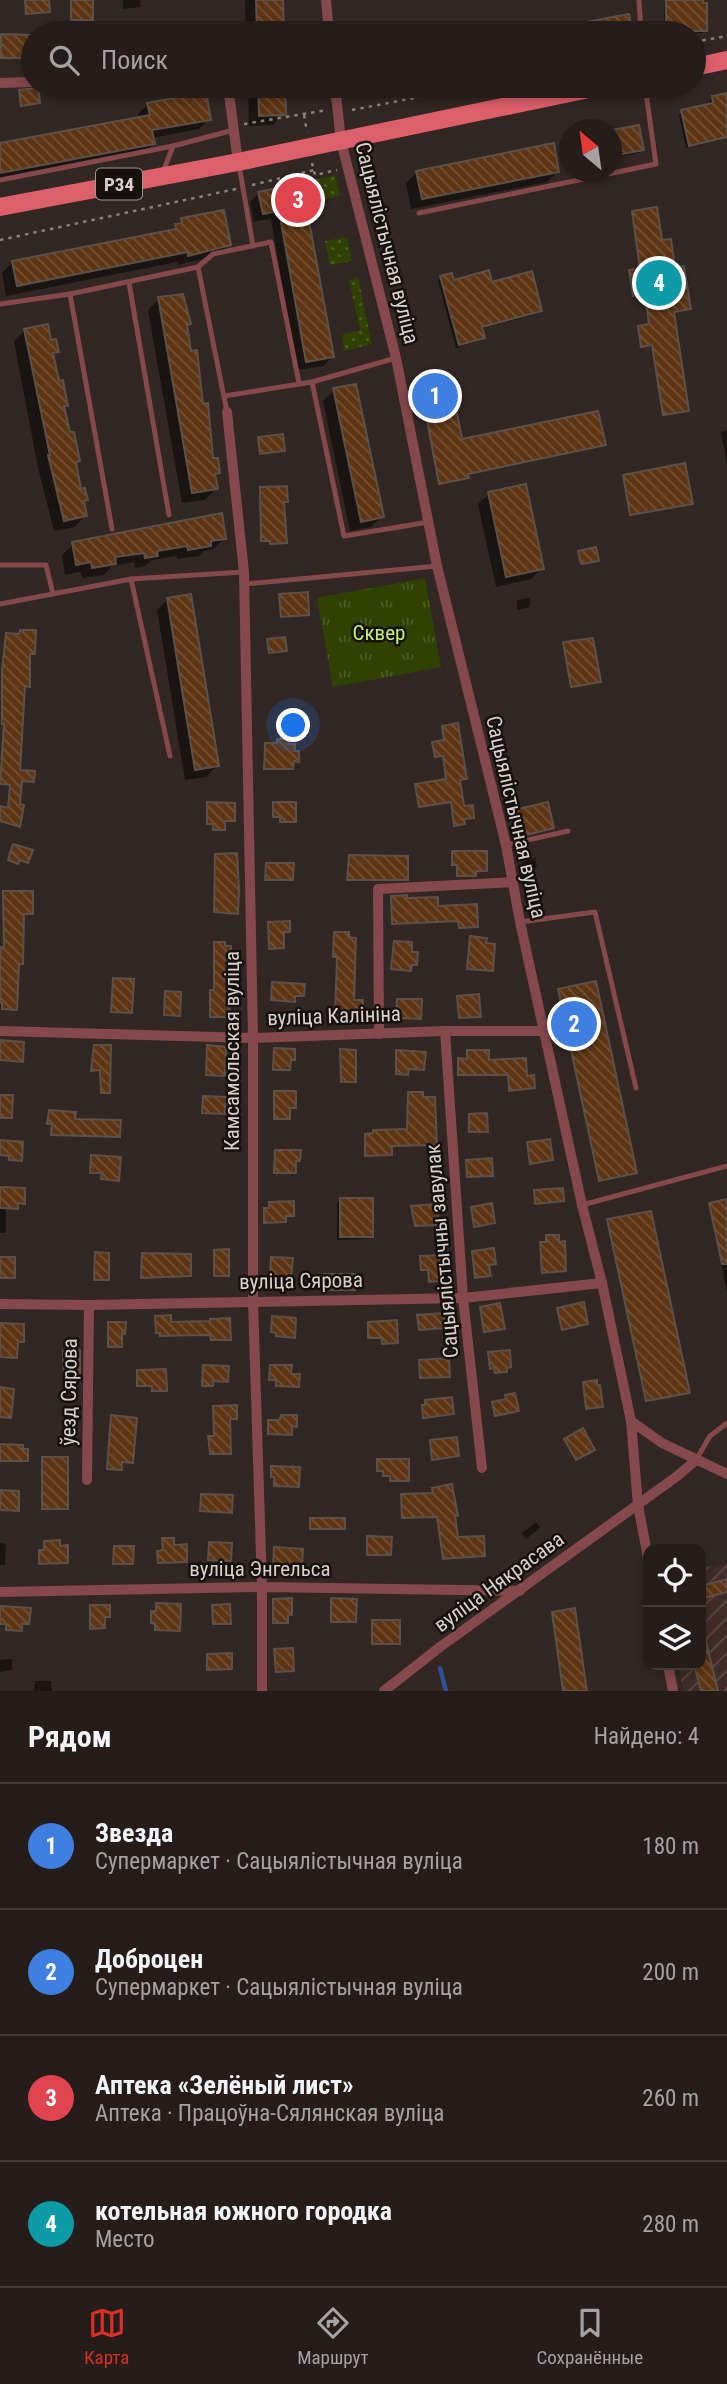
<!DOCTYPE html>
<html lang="ru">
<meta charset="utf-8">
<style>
:root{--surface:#261d1a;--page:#322a27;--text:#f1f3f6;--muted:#a4a2a2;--line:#423b39;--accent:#d93025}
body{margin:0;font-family:"Roboto Condensed",sans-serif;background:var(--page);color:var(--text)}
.controls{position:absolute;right:21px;bottom:21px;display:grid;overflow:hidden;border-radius:14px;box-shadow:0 4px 10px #0003}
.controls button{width:63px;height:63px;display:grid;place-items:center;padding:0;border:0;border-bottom:2px solid var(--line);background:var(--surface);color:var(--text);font:35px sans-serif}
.compass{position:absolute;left:559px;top:119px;width:63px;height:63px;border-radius:50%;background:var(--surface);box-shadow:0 4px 10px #0003;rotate:331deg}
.you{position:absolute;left:294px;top:726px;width:24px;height:24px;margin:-18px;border:5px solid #fff;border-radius:50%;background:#1a73e8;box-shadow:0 0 0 10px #1a73e833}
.badge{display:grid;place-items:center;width:46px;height:46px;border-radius:50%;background:var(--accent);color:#fff;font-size:23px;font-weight:700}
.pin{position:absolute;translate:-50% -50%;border:4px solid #fff;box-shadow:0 2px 7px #0006}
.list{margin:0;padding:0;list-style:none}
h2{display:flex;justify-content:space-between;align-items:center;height:91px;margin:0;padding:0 28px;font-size:30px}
h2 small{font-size:23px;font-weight:400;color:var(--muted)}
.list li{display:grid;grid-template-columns:46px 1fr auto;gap:21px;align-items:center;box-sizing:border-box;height:126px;padding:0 28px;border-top:2px solid var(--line)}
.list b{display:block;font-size:26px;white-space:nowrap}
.list p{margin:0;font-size:23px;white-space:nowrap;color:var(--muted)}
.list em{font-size:23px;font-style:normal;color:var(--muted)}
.icon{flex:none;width:38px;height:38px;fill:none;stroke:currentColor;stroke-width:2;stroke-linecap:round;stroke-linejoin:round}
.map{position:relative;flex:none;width:727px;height:1691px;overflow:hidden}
.search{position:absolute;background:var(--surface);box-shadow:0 4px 10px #0003;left:21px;right:21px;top:21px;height:77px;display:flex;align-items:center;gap:18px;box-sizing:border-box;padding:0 24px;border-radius:38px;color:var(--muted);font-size:26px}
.sheet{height:595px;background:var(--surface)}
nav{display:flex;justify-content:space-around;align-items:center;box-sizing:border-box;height:98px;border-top:2px solid var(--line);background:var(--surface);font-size:19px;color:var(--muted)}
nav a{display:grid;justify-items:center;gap:4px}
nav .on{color:var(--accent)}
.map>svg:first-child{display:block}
.industrial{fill:url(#industrial-furrows)}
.grass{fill:url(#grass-dots)}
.park{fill:url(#park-tufts)}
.shadow{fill:#0007}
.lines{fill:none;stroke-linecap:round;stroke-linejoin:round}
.stream{stroke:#304f98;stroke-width:4.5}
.building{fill:url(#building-back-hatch);stroke:#5c514a;stroke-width:2}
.path{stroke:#89807c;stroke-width:2.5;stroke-dasharray:3.5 5;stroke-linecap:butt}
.lane{stroke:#85484c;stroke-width:5}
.street{stroke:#85484c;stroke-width:10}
.primary{stroke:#dd5f6b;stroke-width:18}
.labels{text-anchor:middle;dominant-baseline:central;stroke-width:5;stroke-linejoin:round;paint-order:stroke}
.shield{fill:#16110f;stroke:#9d9794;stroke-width:2}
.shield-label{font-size:19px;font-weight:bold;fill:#d7d0cd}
.street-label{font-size:21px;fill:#d7d0cd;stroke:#16110f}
.park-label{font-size:21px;fill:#c5ef77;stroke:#16110f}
</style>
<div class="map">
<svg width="727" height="1691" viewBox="0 0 727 1691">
<defs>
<pattern id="industrial-furrows" width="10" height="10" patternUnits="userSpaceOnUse" patternTransform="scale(1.75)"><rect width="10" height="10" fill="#3f2c28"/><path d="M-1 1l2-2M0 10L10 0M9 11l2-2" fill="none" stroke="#5a4a46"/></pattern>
<pattern id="grass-dots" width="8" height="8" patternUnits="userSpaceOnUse" patternTransform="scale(1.75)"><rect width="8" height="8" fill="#304202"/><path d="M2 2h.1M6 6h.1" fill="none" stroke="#4d5c26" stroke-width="1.8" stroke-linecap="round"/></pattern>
<pattern id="park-tufts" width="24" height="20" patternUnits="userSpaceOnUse" patternTransform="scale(1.75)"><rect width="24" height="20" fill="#304202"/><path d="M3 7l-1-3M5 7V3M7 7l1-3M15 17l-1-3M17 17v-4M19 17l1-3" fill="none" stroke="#4d5c26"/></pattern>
<pattern id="building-back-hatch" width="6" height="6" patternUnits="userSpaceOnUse" patternTransform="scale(1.75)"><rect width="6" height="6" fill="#5e3514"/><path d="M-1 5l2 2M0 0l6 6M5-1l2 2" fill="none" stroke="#745135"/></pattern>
</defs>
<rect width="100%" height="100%" fill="#322723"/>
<path class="industrial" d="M727,1563V1691H683L679,1665H701V1568Z"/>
<g class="grass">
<path d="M335,175L340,196L315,201L310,181Z"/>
<path d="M347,237L352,261L330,265L325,241Z"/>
<path d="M358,277L372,344L344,351L342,335L360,330L349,280Z"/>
</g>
<path class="park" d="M425,578L441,667L333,687L317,598Z"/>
<g class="shadow">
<path d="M123,0H140L141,7L123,9Z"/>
<path d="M245,0H281L282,33H246Z"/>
<path d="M665,0H701L706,30L702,33H663Z"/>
<path d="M627,16L631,33H535Z"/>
<path d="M248,86H284V114L273,125L249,126Z"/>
<path d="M399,86H430L400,91Z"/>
<path d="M727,94V138L686,148L679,115L682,112L710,105L709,101L713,98Z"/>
<path d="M148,104L209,119L199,129L152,138L153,144L143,154L0,180V144L139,119L138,114Z"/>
<path d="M638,127L642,150L639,153L612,158V132Z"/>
<path d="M417,172H557L547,182L411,209L406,183Z"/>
<path d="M301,185L332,357L324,366L297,370L271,219L254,222L250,202L259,193Z"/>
<path d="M632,212L661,242L674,269L672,312L686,412L663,415L652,345L641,347L638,329L649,326L644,295L633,297L629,273L640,271Z"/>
<path d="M182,220L229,244L218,255L178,265L177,262L6,296L2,273L13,262L170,232Z"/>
<path d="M441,278L452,282L491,284L540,310L537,314L480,329L483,338L479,341L456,348L438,281Z"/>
<path d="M159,299L189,324L185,327L201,406L212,460L218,472L214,477L216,489L205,500L182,503L148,310Z"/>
<path d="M25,330L50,342L57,351L52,356L58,383L66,405L63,409L78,461L74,465L80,491L86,500L83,503L85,516L75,527L54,531L38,468L14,341Z"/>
<path d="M421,385L460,441L604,445L466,474V479L438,484Z"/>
<path d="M334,390L382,516L371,527L350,531L323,401Z"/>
<path d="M727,430V464L721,432Z"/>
<path d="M261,489L286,501L282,502L284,543L269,544V541H261Z"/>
<path d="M489,494L542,568L531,579L496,587L478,504Z"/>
<path d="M224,538L214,549L204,551L199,556L177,559V556L152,560L145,566L135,568L134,562L112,566L104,575L82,578L81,572L65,575L62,555L73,544Z"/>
<path d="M280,596L308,615L280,618Z"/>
<path d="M530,598V607L517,610V600Z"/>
<path d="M168,599L217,766L206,777L185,780L157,610Z"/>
<path d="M20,632L33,654L29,655L28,686L23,687L18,772L32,781L20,782L17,827L0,821V808L8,809L9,786L0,785V768L4,724H2V674L5,636H19Z"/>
<path d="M564,644L599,682L598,683L570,687Z"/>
<path d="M443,727L465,778L459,780L463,808L473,817L463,820L462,825L454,826L450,802L418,808L416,786L446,781L442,756L434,757L432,744L444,742Z"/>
<path d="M278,741L286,745L297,761L292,762L290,769L263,770L264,745H276Z"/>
<path d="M215,856L236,913L235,914L214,913Z"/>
<path d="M535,858L537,867L524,870L522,862Z"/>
<path d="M4,893L31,914L22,915L21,964H17L14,1010L1,1009L0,1003V953L3,949Z"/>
<path d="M392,898L437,908L476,926L458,928V921L391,924Z"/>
<path d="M334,933L352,1002L360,1021H340V1015H335L336,957H333Z"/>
<path d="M470,938L491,970L490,971L467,970Z"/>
<path d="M559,991L634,1173L598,1181Z"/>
<path d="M341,1051L354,1082L353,1083H340Z"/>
<path d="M468,1052L525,1078L533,1088L508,1091L507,1075H458V1061L467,1060Z"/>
<path d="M409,1094L435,1144L390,1147L389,1156H364L365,1136L374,1132L406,1131Z"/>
<path d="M0,1189L23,1203L16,1204L15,1209H6V1233H0Z"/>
<path d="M340,1200L371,1236L368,1239L337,1240V1203Z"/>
<path d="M727,1201V1292L709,1206Z"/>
<path d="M608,1221L688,1393L687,1394L645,1401Z"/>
<path d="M214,1251L228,1275L226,1277H214Z"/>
<path d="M156,1317L170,1324L228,1340L210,1341V1336L160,1337V1333H155Z"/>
<path d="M137,1371L165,1390L151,1392V1386L137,1387Z"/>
<path d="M214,1408L236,1418L228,1419V1454L209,1455L207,1439L214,1438Z"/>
<path d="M433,1489L456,1515L453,1516L456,1539L482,1557L442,1560L437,1517L402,1518V1496L432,1495Z"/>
<path d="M536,1522L540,1528L526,1539L522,1533Z"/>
<path d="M0,1543L6,1544L5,1565H0Z"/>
<path d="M274,1549L300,1566H272Z"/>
<path d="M553,1613L585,1691H562Z"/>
<path d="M701,1628L716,1691H700L693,1665H701Z"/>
<path d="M12,1659V1670L0,1672V1660Z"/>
<path d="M35,1681H51L52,1691H34Z"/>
</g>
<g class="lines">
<path class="stream" d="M440,1668L446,1691"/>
</g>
<g class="building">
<path d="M25,0H49L50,12L26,14Z"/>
<rect x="71" y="0" width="22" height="20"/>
<path d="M256,0H283L284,33H257Z"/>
<path d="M666,0H703V3H707V31H666Z"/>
<path d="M629,14L633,33H556L555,28Z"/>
<path d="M1,34L33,35V58H1Z"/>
<path d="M258,86H285L286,115L259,116Z"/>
<path d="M38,88L40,103L21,106L19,90Z"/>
<path d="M206,92L211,120L152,130L155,144L0,173V143L150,115L147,103Z"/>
<path d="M727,93V137L689,146L681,110L713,103L712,96Z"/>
<path d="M639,125L644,150L612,156V130Z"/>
<path d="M554,143L559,172L422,199L416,171Z"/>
<path d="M302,183L334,357L306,362L279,211L263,214L258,192Z"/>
<path d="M657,207L662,240L671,239L675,267L684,266L691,309L674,312L689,411L663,415L652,345L641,347L638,326L649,324L645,295L633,296L629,270L640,269L632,211Z"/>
<path d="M224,210L231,245L188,256V252L17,286L12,261L176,229L175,224L182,223L181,218Z"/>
<path d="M489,270L492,282L532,271L542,311L482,327L485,338L459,345L440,276L452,273L454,280Z"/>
<path d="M183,294L191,324L187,325L191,351L197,350L203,404L208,403L213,458H218L220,473L215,474L218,489L192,493L158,297Z"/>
<path d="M48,324L51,340L56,339L59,352L53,353L59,381L63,380L68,406H64L70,432H74L80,461L76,462L81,489L85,488L88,500L84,501L87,516L64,521L48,455H50L24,329Z"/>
<path d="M450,378L462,439L598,411L606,445L468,474L469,478L439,484L420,383Z"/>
<path d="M356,384L384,517L361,522L333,388Z"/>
<path d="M283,434L285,451L260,454L258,437Z"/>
<path d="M685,463L693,504L630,515L623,475Z"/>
<path d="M526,484L544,569L506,577L488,492Z"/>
<path d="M287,486L288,502H284L287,543L270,544V541H261L260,487Z"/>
<path d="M222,513L226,539L211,541V546L188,550L187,546L157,551L158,556L145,558L144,553L115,557L116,564L92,568L91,562L76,565L72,542Z"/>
<path d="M596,547L599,561L581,564L578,551Z"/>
<path d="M308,592L309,615L281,617L279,594Z"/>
<path d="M191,594L219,766L195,770L167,598Z"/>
<path d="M20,630H36L35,654H30V687L25,686L20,770L35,771L34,782L22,781L20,804L24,805L20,827L0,821V806L8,808L10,785L0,784L4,724H2V671L6,633L19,634Z"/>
<path d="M285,637L287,651L269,653L267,639Z"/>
<path d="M593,638L601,682L571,687L563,642Z"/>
<path d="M458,723L467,779L460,780L464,806L473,805L474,818L464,819L465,824L454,826L451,802L419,807L415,784L446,779L443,756L435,757L432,742L444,740L442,726Z"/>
<path d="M277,739H288V744H295V751H299V762L294,761L293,769H264L265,743H277Z"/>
<path d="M207,802L235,803V821H225V830H213V824H207Z"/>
<path d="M273,802H296V822H280V817H273Z"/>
<path d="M548,802L554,828L526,835L523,823L518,824L514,810Z"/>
<path d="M13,844L33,850L28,863L20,860L18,864L8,860Z"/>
<path d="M452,851H487V871H476V876H457V865H452Z"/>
<path d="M237,853L239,890L238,914L214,912L215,854Z"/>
<path d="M349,855L408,856V880H347Z"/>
<path d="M266,863H294L293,880H265Z"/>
<path d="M3,891H33V914H24L23,964H19L17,1010L2,1009V1003H0V955L1,947L4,948Z"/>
<path d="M407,895V898L438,897V906L477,904L478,927L459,928L458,921L392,924L391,896Z"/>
<path d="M290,921V932H284V948L269,949L268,922Z"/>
<path d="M334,932H349V937L356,938L354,1000H363V1021H340V1015H335L337,957H333Z"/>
<path d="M470,936L487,938L486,943L495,944L493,971L467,969Z"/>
<path d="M394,941L412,942V952H418L417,965H412L411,971L391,969Z"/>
<path d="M214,942H225V946H231L229,1017H210V990H214Z"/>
<path d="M113,978L134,979L132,1013L111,1012Z"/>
<path d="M596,981L637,1173L599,1181L558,989Z"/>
<path d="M272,982L305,984L304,996H295V1002L271,1000Z"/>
<path d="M165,991L181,992L180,1016L164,1015Z"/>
<path d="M479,994L481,1017L459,1018L457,996Z"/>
<path d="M397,999H422L421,1019L396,1018Z"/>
<path d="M0,1040L24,1042L23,1062L0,1060Z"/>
<path d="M94,1045H111L110,1093H101L100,1070L91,1071Z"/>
<path d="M207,1045L226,1047L225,1076L206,1075Z"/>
<path d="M274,1048L295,1049V1060H291L290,1070H273Z"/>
<path d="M340,1049L356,1050V1082H341Z"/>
<path d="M396,1050L426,1052L424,1070L409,1069L408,1075L396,1074Z"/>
<path d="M467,1050H489V1060L526,1058L527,1076L534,1075L535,1088L509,1091L508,1075H458V1058L467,1059Z"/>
<path d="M274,1091H296V1108H290V1119H274Z"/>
<path d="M408,1092H423V1097H435L437,1145L392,1146V1155L365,1156V1134L373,1133V1130L407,1129Z"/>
<path d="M0,1095H13L12,1118H0Z"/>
<path d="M203,1096L226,1097L225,1114L202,1113Z"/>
<path d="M49,1110L76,1112L75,1119L121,1120L120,1137L51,1135L52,1124H47Z"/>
<path d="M487,1113L488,1132H469V1114Z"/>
<path d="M550,1139L553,1160L530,1164L527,1142Z"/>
<path d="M0,1140L23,1142L22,1161L9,1160V1156L0,1155Z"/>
<path d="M275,1150H301L300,1161H296V1173H274Z"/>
<path d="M91,1155L121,1157L119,1181L101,1179L102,1173H90Z"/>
<path d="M492,1158L493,1176L467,1177L466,1160Z"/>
<path d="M0,1187L25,1188V1204L18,1203V1209L0,1208Z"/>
<path d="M563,1188L564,1201L535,1204L534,1190Z"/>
<rect x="340" y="1198" width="33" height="39"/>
<path d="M727,1199V1264H722L709,1203Z"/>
<path d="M294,1201V1216H286V1222L264,1223V1208H269V1202Z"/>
<path d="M492,1203L495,1223L474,1227L471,1207Z"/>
<path d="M437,1204L439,1225L415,1226L411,1206Z"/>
<path d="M651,1211L690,1393L646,1401L607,1219Z"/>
<path d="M546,1235H559V1242L565,1241L566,1271L542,1273L540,1242H546Z"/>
<path d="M494,1248L496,1264L489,1265L491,1276L475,1278L472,1251Z"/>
<path d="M229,1249V1276H214V1250Z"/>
<path d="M95,1252L109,1253V1280H94Z"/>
<path d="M142,1253L191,1254V1276L141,1278Z"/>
<path d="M445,1255L447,1280L429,1282L428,1270H421L420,1256Z"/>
<rect x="0" y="1257" width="15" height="21"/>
<path d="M271,1257L293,1258L291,1278L270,1276Z"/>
<path d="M324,1274H355V1290H330V1287H324Z"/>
<path d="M584,1302L588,1324L562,1330L557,1308Z"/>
<path d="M500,1303L505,1329L484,1332L480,1307Z"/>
<path d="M444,1313L445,1328L419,1330L417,1315Z"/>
<path d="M171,1315V1322L210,1321V1319L230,1318L231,1340H211L210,1335L160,1336V1333H156L155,1316Z"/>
<path d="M272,1316L296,1318L295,1338L276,1336V1333L271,1332Z"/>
<path d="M397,1320L398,1343L382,1344V1338H368V1322Z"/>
<path d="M108,1322H126L125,1334L122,1333V1347H108Z"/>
<path d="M0,1323L24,1324V1342H18L17,1358L0,1357Z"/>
<path d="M80,1350V1373H64L63,1351Z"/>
<path d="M510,1350L511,1367L507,1368V1372L495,1373L494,1368L490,1369L488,1352Z"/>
<path d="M449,1358L450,1377L420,1378L419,1360Z"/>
<path d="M203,1365L229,1366L228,1382L213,1381V1386H202Z"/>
<path d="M270,1365H292L291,1374H300L299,1387L276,1386V1380H269Z"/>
<path d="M166,1369L167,1391H152V1386H137V1370Z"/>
<path d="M597,1380V1385H600L603,1407L586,1409L583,1382Z"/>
<path d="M0,1387L14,1389L11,1418L0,1417Z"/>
<path d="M515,1393L519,1411L495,1416L492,1402L506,1399L505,1395Z"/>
<path d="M452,1397L454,1414L423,1418L422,1405H425V1400Z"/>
<path d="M237,1405V1419H230L231,1454H210L208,1436H214L213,1406Z"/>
<path d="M111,1415L137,1418L133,1463L122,1462V1470L107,1469Z"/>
<path d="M281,1415H297V1427L292,1426V1435L268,1434V1420H280Z"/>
<path d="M583,1428L595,1450L576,1460L564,1439Z"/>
<path d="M457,1437L459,1456L432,1460L430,1440Z"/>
<path d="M0,1444L23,1445V1449H28V1461H0Z"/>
<rect x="42" y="1457" width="26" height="52"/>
<path d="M377,1459H409V1481H390V1476H383V1471H377Z"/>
<path d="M271,1466L300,1467L299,1487L274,1486V1477H271Z"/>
<path d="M452,1484L458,1516H455L458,1537L484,1536L485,1556L443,1559L437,1517L402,1518L401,1494L433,1493L432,1488Z"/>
<path d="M0,1490L19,1491V1511L0,1510Z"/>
<path d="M201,1494L233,1495L232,1513L200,1511Z"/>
<rect x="310" y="1518" width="35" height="11"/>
<path d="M367,1536L392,1537L391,1555H367Z"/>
<path d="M162,1538H174V1545L187,1544V1562L158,1563L157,1551L163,1550Z"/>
<path d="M60,1540V1546L68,1545V1563L39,1564V1550H44V1541Z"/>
<path d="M209,1542L232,1543L231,1561L208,1560Z"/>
<path d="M114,1546H134L133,1564H113Z"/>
<path d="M274,1547L303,1549L302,1567L273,1565Z"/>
<path d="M727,1579V1592L701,1599V1586Z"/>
<path d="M292,1598V1615H288V1623H273V1599Z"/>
<path d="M331,1598L357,1599L356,1622H331Z"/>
<path d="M156,1603L181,1604L180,1631L155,1630V1624L151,1623V1611H156Z"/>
<path d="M230,1604L231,1624H213L212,1605Z"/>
<path d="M90,1605H110V1617H105V1628L90,1629Z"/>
<path d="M0,1606L31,1608L29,1624H22V1631L6,1630V1624H0Z"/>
<path d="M575,1608L587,1691H563L552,1612Z"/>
<rect x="372" y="1620" width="28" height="24"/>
<path d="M701,1637H705L718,1691H701L694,1665H701Z"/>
<path d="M293,1648L294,1671L276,1672L274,1649Z"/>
<path d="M232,1653V1669L207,1670V1654Z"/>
</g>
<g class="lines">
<g class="path">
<path d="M694,42L727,36"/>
<path d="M653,88L667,86"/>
<path d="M615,96L636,92"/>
<path d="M352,110L476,86"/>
<path d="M304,115L307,132"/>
<path d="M244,124L327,110"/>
<path d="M312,163L315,175L337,170"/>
<path d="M252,185L314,170"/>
<path d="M0,240L236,189"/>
</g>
<g class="lane">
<path d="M639,0L641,33"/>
<path d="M239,165L253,246"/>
<path d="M163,172L173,146"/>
<path d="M0,180L173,146L234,130"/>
<path d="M419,213L656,164L645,86"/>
<path d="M129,283L169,515"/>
<path d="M70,294L112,529"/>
<path d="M0,304L70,294L198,267"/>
<path d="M312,382L344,536L429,522"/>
<path d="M224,396L312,382L396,358"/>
<path d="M227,412L198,267L213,254L271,242L299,383"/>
<path d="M0,565H46L53,594"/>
<path d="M131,579L170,756"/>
<path d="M245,584L437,566"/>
<path d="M0,604L131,579L243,572"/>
<path d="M506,845L568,831"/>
<path d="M520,922L595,912L636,1088"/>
<path d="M582,1205L727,1166"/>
<path d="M696,1460L710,1436L727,1423"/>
</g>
<g class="street">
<path d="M326,0L329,33"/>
<path d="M0,83L33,82"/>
<path d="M228,86L238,162"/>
<path d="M335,86L341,141L396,358L437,566L506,845L520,922L582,1205L602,1283L631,1421L638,1505L648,1558"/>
<path d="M227,412L244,572L253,1038V1301L262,1587V1691"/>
<path d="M0,1031L253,1038L445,1031H544"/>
<path d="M445,1031L463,1298L482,1468"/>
<path d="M379,1034L378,889L513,882"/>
<path d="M0,1304L89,1305L463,1298L602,1283"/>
<path d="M631,1421L662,1443L727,1474"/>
<path d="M87,1480L89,1305"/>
<path d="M0,1592L262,1587L520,1591"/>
<path d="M668,1665L673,1691"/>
<path d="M384,1691L440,1647L676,1477L696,1460"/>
</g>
<g class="primary">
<path d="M694,67L727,60"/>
<path d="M0,207L238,162L603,86"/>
</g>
</g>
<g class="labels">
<rect class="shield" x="96" y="168.5" width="46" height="31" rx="5"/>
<g class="shield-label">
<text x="119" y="184">Р34</text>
</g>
<g class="street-label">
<text transform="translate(387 243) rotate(76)">Сацыялістычная вуліца</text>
<text transform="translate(516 817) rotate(77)">Сацыялістычная вуліца</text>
<text transform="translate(334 1016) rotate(-2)">вуліца Калініна</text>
<text transform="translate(232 1051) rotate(-90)">Камсамольская вуліца</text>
<text transform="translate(442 1251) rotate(-95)">Сацыялістычны завулак</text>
<text transform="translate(301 1281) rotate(-1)">вуліца Сярова</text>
<text transform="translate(69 1392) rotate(-89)">ўезд Сярова</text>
<text x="260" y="1569">вуліца Энгельса</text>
<text transform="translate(499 1582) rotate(-36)">вуліца Някрасава</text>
</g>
<g class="park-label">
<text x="379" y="633">Сквер</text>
</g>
</g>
</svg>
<div class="controls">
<button><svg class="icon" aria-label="locate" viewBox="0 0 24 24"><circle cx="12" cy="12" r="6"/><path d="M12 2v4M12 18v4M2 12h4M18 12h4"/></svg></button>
<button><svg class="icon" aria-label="layers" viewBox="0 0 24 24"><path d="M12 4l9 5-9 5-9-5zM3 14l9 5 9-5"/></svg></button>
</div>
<svg class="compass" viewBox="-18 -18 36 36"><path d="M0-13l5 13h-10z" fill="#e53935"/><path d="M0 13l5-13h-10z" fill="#a4a2a2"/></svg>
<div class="you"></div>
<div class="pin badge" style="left:435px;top:396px;background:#3f7fe0">1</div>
<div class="pin badge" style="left:574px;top:1024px;background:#3f7fe0">2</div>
<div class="pin badge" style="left:298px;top:200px;background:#e0444e">3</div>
<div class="pin badge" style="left:659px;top:283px;background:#0f9aa8">4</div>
<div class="search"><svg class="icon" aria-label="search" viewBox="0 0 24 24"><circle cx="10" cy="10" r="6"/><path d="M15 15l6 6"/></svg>Поиск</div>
</div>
<section class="sheet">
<h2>Рядом<small>Найдено: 4</small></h2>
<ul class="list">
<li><span class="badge" style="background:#3f7fe0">1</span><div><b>Звезда</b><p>Супермаркет · Сацыялістычная вуліца</p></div><em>180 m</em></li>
<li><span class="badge" style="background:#3f7fe0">2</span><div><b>Доброцен</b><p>Супермаркет · Сацыялістычная вуліца</p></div><em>200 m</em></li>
<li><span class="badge" style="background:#e0444e">3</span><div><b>Аптека «Зелёный лист»</b><p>Аптека · Працоўна-Сялянская вуліца</p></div><em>260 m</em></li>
<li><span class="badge" style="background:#0f9aa8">4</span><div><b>котельная южного городка</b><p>Место</p></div><em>280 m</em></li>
</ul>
</section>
<nav>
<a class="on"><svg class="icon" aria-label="map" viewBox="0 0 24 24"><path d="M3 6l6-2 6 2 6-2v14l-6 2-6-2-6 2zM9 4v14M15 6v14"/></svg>Карта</a>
<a><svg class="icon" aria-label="directions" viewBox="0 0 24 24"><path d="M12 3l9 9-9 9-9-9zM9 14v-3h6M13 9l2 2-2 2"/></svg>Маршрут</a>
<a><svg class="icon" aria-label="saved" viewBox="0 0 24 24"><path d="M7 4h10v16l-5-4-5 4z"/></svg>Сохранённые</a>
</nav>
